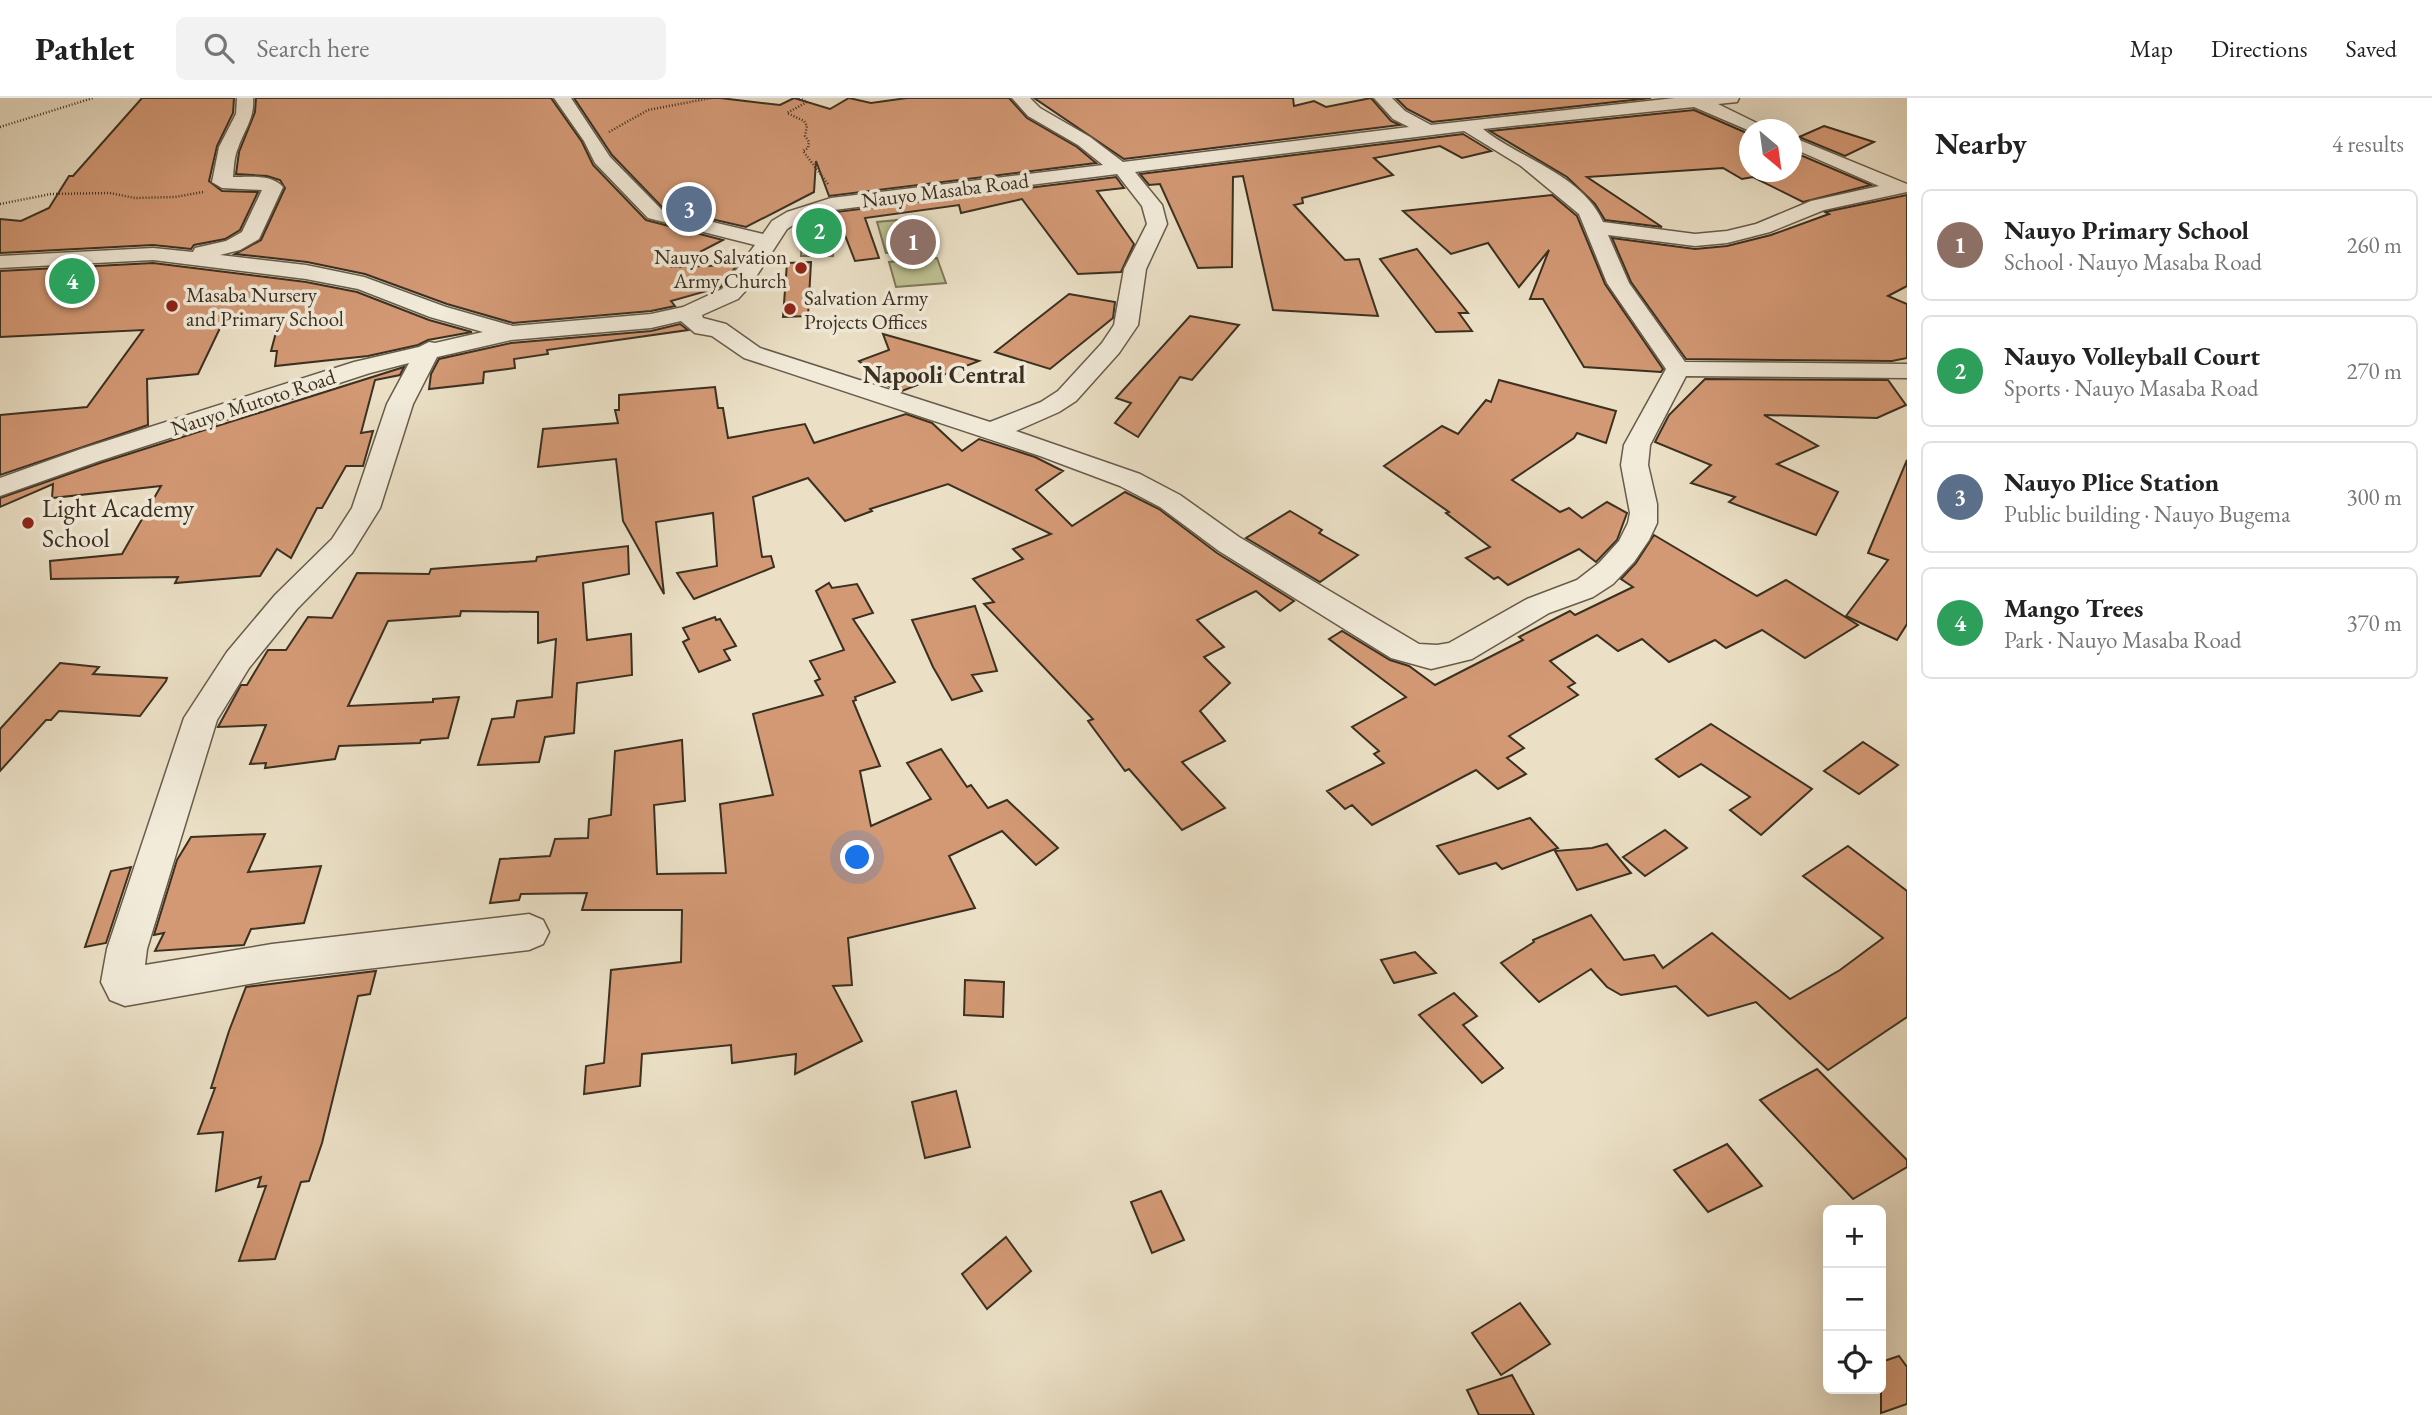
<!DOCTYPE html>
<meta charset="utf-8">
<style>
:root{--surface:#fff;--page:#f2f2f2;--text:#222;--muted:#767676;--line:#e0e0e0;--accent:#8f2418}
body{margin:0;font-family:"EB Garamond",serif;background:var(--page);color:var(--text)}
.controls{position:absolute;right:21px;bottom:21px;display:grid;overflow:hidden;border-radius:10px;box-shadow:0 7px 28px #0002}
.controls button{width:63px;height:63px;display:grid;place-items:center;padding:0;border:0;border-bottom:2px solid var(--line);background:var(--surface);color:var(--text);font:35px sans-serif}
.compass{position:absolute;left:1739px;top:21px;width:63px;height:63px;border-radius:50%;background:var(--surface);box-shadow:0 7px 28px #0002;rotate:151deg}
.you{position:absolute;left:858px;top:760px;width:24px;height:24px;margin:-18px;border:5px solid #fff;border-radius:50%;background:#1a73e8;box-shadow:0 0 0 10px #1a73e833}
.badge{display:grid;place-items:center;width:46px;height:46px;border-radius:50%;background:var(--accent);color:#fff;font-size:23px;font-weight:700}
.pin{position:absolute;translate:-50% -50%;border:4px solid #fff;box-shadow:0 2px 7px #0006}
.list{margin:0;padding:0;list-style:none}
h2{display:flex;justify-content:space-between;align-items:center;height:91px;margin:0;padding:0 28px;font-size:30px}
h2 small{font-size:23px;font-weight:400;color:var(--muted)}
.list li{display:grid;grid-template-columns:46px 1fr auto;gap:21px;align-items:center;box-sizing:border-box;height:112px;margin:0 14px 14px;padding:0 14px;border:2px solid var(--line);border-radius:10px}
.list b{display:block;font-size:26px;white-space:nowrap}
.list p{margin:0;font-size:23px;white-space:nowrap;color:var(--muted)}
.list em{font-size:23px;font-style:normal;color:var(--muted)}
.icon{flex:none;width:38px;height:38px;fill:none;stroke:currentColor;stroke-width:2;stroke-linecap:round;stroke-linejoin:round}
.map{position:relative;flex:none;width:1907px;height:1317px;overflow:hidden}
header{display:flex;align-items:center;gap:42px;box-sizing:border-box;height:98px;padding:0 35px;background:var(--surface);border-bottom:2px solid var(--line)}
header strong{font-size:33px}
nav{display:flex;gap:38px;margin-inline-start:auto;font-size:24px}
.search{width:490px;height:63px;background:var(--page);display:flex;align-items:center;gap:18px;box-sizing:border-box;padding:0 24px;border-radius:10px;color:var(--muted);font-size:26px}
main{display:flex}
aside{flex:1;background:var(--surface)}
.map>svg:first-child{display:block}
.green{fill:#bec091;stroke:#7c7859;stroke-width:2}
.building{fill:#d39975;stroke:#3b3021;stroke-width:2}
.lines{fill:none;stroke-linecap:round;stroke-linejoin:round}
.minor-casing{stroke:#675c4a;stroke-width:3}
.path{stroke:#3b3021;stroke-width:2.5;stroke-dasharray:1 2;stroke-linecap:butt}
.minor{fill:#f2ebda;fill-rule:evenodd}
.poi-dot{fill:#8f2418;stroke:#f2ebda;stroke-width:2.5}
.labels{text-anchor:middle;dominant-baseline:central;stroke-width:7;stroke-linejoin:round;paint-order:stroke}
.far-street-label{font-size:21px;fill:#3b3021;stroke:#f2ebda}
.far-poi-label{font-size:21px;fill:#3b3021;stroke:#f2ebda;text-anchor:start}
.far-quarter-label{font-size:24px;font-weight:bold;fill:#3b3021;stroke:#f2ebda}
.poi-label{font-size:26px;fill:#3b3021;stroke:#f2ebda;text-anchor:start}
</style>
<header>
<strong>Pathlet</strong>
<div class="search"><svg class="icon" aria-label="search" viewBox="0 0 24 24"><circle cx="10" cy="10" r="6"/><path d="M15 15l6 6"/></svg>Search here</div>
<nav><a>Map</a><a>Directions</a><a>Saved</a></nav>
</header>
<main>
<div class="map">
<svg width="1907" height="1317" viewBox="0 0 1907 1317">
<rect width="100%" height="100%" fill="#ebe0c6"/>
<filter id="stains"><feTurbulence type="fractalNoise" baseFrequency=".00286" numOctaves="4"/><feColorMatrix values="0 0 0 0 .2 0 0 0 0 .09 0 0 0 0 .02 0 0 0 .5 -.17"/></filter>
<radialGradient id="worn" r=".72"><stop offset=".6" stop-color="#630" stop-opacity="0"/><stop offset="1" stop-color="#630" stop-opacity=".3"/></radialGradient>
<g class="green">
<path d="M919,120L930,152L886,155L877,124Z"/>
<path d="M836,124L833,158H801L803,125Z"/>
<path d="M937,160L946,185L896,189L889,164Z"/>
</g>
<g class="building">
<path d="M142,0H234L233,15L217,48L209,83L222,93L258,94L240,132L225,141L194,147L191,151L153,147L0,155V121L21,123L49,110L69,78H73Z"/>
<path d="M256,0H551L582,44L593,67L646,122L723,142L671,169L737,167L721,189L671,203L675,208L651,213L513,225L447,206L365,176L307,164L235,156L261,142L285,90L280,82L267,78L236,76L239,54L255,14Z"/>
<path d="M574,0H720L780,7L794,0L830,11L849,0L871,5L907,0H1009L1027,20L1077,49L1096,65L829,98L816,63L814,94L746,129L663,110L612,57Z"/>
<path d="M1034,0H1293L1294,8L1314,3L1326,9L1371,0L1391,23L1400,27L1124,61Z"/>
<path d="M1396,0H1651L1432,24L1407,11Z"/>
<path d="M1694,12L1749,36V74H1791V53L1871,87L1803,104L1753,79L1742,81L1723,70L1587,79L1662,129L1605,122L1595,106L1567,79L1490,33Z"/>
<path d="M1824,28L1874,44L1845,58L1799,39Z"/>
<path d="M1463,36L1491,53L1462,60L1440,48L1374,60L1393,77L1302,100L1303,105L1294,107L1345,162L1359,161L1378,218L1273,212L1243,78L1233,79L1232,169L1198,170L1160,86L1149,87L1140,76Z"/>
<path d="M1116,79L1124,90L1097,93L1134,146L1121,174L1078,176L1022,101L961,115L959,107L865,120L879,160L855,163L836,114Z"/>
<path d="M1552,97L1577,118L1605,186L1663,271L1661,274L1584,269L1543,201H1530L1549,152L1519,189L1488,145L1451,156L1403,113Z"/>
<path d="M1907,97V188L1888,198L1907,206V260L1892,263L1686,261L1631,184L1612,140L1695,151L1727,148L1771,137L1829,116L1825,114Z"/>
<path d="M1417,151L1468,215H1459L1472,233L1436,234L1380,161Z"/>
<path d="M811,164L808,218L783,219L787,165Z"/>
<path d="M153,165L306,184L357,194L429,222L472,234L428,242L418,247L368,258L275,268L277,253H271L278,227L221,228L198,276L147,281L148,327L0,377V317L87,309L143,232L0,239V173Z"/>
<path d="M1069,196L1115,204L1113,220L1050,271L995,254Z"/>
<path d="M1190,218L1239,227L1192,282L1180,279L1138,339L1115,325L1131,305L1116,300Z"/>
<path d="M680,226L688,232L547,252L548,256L514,261L515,270L484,274L483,285L429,291L431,276L439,261L511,245L651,233Z"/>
<path d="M883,236L979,263L902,293L890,289L859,263L889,252Z"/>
<path d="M404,269L400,277L375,282L361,335L373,333L363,368H346L322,410H317L291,460L277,451L260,478L175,485L178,479L51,481L50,463L122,456L161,388L52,400L53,386L0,409V400L100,365Z"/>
<path d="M1705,281L1888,282L1906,307L1877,320L1764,317L1818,348L1777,366L1838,394L1816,437L1729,404L1735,399L1691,385L1711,367L1655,344L1669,317Z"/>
<path d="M1499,282L1616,313L1606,345L1577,335L1574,340L1512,382L1560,414L1569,410L1582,420L1607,404L1627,415L1617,442L1596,464L1579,451L1508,487L1498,479L1494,481L1466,460L1490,449L1446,415L1449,414L1384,368L1442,328L1458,336L1486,302L1491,304Z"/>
<path d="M715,289L718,310H723L728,340L805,326L814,345L906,316L932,325L962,353L979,341L1035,359L1063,373L1036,392L1072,428L1125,394L1159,411L1217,455L1294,503L1280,513L1256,493L1197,522L1224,549L1204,559L1230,585L1200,613L1225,643L1182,664L1225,710L1182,732L1129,671L1125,673L1088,623L1093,621L984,506L994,504L973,481L1023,461L1013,451L1051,436L948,386L870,411L872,413L845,423L808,380L753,399L762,459L771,458L774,469L694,501L677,475L717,468L713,415L656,424L664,496L623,423L616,361L538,369L543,331L618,325L615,312H619V297Z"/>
<path d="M1907,362V526L1897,542L1846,518L1888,462L1868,455Z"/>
<path d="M1290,413L1322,432L1319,435L1358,457L1320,484L1246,440Z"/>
<path d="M1654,437L1757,498L1786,482L1858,527L1805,560L1762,532L1726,550L1715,542L1669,564L1642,541L1618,553L1597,537L1550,563L1575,585L1568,589L1578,597L1509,638L1524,650L1507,660L1526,676L1498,691L1476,672L1372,727L1352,707L1345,711L1327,693L1384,665L1374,656L1379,653L1352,629L1406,599L1329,541L1342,533L1390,562L1409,568L1435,587L1523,542L1519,539L1570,513L1575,517L1633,489L1621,481L1636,465Z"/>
<path d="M628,448L629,476L583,485L587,542L631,536L632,577L577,585L574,635L545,639L539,664L478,667L492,621L514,619L517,603L552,599L556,541L538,545V514L461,513L460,518L388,523L348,608L433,604V601L459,599L448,640L421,642L420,645L339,648L335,661L265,670L266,665L250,666L266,627L218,629L241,587H247L268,552H286L308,519L332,520L357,475L429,476L431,471L536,463L537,459Z"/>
<path d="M829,485L832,490L857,486L873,515L853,521L895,584L855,599L856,602L853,603L880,668L860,673L871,728L931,701L907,665L941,651L967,689L971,687L988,710L1007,702L1058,750L1036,767L1002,733L949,758L975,810L848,840L852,887L833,888L862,943L795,976L796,956L732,965L731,947L642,956L640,988L584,996L586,968L604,965L611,872L681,864L682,812H582L587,795L521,796L519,802L490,805L500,761L550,758L555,741L588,740L589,721L611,717L615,653L682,642L685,703L654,707L657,776L726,775L720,706L773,697L753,616L823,597L815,583L820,581L810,563L844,552L816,493Z"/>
<path d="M975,508L997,573L972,577L982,593L952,602L933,569L912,522Z"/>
<path d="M715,519L716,522L720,521L736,548L724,552L730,562L699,574L683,544L689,541L683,530Z"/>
<path d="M60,565L99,569L93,576L167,580L166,583L140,618L59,613L51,622H46L0,673V631Z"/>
<path d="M1711,626L1812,691L1761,737L1730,712L1750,699L1701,666L1679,679L1656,661Z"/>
<path d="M1863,644L1898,667L1859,696L1824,673Z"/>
<path d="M1530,720L1558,750L1502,771L1496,765L1459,776L1437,748Z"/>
<path d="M1665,732L1687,750L1645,778L1623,759Z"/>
<path d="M265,736L248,774L321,768L304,825L251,831L244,847L155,853L164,835L154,837L177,762L191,739Z"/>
<path d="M1607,746L1631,775L1577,792L1555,753L1592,750Z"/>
<path d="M1848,748L1907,793V919L1828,972L1756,904L1708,918L1676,888L1621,897L1607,889L1591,871L1539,904L1501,865L1534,844L1533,842L1591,817L1624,862L1654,857L1663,870L1712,835L1790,901L1840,872L1883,840L1803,778Z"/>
<path d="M131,769L106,845L85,849L111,773Z"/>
<path d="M1415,854L1436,875L1394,885L1381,862Z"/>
<path d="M376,873L370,896L358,898L322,1045L309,1083L301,1084L275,1161L239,1163L266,1088L258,1089L261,1079L216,1093L223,1034L198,1036L215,990H211L229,933L246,889Z"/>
<path d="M965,882L1004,884L1003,919L964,917Z"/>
<path d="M1454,895L1477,918L1463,927L1503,970L1482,985L1419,917Z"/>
<path d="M1817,971L1907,1062V1069L1853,1101L1760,1002Z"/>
<path d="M956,993L970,1049L925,1060L912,1004Z"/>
<path d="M1727,1046L1762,1088L1708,1114L1674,1072Z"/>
<path d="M1161,1093L1184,1142L1152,1155L1131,1104Z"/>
<path d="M1006,1139L1031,1173L987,1211L962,1176Z"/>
<path d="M1520,1205L1550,1246L1501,1277L1472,1235Z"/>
<path d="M1899,1258L1907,1269V1306L1881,1315V1264Z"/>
<path d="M1512,1277L1534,1317H1479L1467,1292Z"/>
</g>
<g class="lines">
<defs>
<path id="minor" d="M237,0H253C255,20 244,32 238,50C234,59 234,69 233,79C248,79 272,76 283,89L259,141L240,152L220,157L306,167L364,179L446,209L513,228L651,216L683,209L722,191L755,147L648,120L595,65L584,43L554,0H571L610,59L662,112L763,136L772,123L787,114L831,100L1103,67L1078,47L1028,18L1012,0H1030L1040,10L1090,39L1123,64L1409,29L1393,21L1374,0H1392L1405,13L1431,27L1675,0H1739L1737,4L1718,6L1771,32L1750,33L1694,9L1483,31C1520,61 1582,76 1603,124L1695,136L1727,133L1756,126L1811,103L1879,88L1792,50V39L1907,86V94L1824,112L1770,134L1727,145L1695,148L1608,137L1629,185L1685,264L1907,266V280L1686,278L1650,347L1648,367L1657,406V425L1649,442L1634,464L1613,486L1593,499L1549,515L1472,561L1431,571L1391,560L1219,453L1160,409L1120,388L1040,358L744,260L712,238L695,235L681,223L651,230L511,242L437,259L413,306L380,410L352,455L297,511L249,570L217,622L147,851L145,867L272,846L529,816L543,822L549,834L543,846L529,852L272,882L125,908L110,902L101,884L107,851L184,620L227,554L275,497L332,441L352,410L387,306L409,265L370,275L99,363L0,398V380L81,351L354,264L419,249L429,244L435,245L483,234L430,219L358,191L306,181L153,162L0,170V158L153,150L193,154L195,150L226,143L242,134L262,92L222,90L212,84L219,49L236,16ZM1464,33L1521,68L1579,116L1607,185L1666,271L1624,347L1621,367L1630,415L1628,425L1619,443L1599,465L1577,482L1527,501L1449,545L1437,547L1419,546L1239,439L1180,397L1140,376L1016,333L1059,314L1076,303L1119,255L1138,227L1146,171L1167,126L1162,107L1135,74ZM1117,76L1142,108L1147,126L1124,171L1114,227L1102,245L1058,293L1041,304L990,324L760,250L726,226L703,220L702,217L738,201L750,188L787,131L801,122L834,112Z"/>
</defs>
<use href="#minor" class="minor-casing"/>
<g class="path">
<path d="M799,0L807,4L787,15L804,23L807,28L805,38L809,44L808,50L803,53L828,86"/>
<path d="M0,29L93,0"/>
<path d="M609,34L648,12L711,0"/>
<path d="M0,106L51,96L110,95L135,100L175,99L203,94"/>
</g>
<use href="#minor" class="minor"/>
</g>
<g class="poi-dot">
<circle cx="801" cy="170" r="7"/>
<circle cx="172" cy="208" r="7"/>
<circle cx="790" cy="211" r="7"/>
<circle cx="28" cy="425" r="7"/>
</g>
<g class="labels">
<g class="far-street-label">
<text transform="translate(945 92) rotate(-7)">Nauyo Masaba Road</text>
<text transform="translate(253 304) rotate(-18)">Nauyo Mutoto Road</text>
</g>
<g class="far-poi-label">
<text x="787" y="158" text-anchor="end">Nauyo Salvation<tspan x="787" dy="24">Army Church</tspan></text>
<text x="186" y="196">Masaba Nursery<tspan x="186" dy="24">and Primary School</tspan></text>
<text x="804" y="199">Salvation Army<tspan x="804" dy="24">Projects Offices</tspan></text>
</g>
<g class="far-quarter-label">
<text x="944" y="276">Napooli Central</text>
</g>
<g class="poi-label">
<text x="42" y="410">Light Academy<tspan x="42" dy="30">School</tspan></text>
</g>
</g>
<rect width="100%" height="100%" filter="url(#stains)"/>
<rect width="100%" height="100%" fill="url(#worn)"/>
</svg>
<div class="controls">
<button>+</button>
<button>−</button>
<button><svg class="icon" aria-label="locate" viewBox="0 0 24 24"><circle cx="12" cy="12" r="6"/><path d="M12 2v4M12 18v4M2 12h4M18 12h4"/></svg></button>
</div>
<svg class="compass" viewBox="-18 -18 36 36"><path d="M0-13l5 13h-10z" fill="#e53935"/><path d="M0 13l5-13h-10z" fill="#767676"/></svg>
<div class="you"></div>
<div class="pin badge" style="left:913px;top:144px;background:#8d6e63">1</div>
<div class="pin badge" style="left:819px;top:133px;background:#2e9e5b">2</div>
<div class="pin badge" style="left:689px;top:111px;background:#5c6f8a">3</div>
<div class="pin badge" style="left:72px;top:183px;background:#2e9e5b">4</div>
</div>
<aside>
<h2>Nearby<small>4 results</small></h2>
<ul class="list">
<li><span class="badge" style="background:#8d6e63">1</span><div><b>Nauyo Primary School</b><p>School · Nauyo Masaba Road</p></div><em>260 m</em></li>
<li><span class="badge" style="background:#2e9e5b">2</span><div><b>Nauyo Volleyball Court</b><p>Sports · Nauyo Masaba Road</p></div><em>270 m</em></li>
<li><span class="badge" style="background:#5c6f8a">3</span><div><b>Nauyo Plice Station</b><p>Public building · Nauyo Bugema</p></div><em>300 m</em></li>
<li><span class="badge" style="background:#2e9e5b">4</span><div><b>Mango Trees</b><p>Park · Nauyo Masaba Road</p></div><em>370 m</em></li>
</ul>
</aside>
</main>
